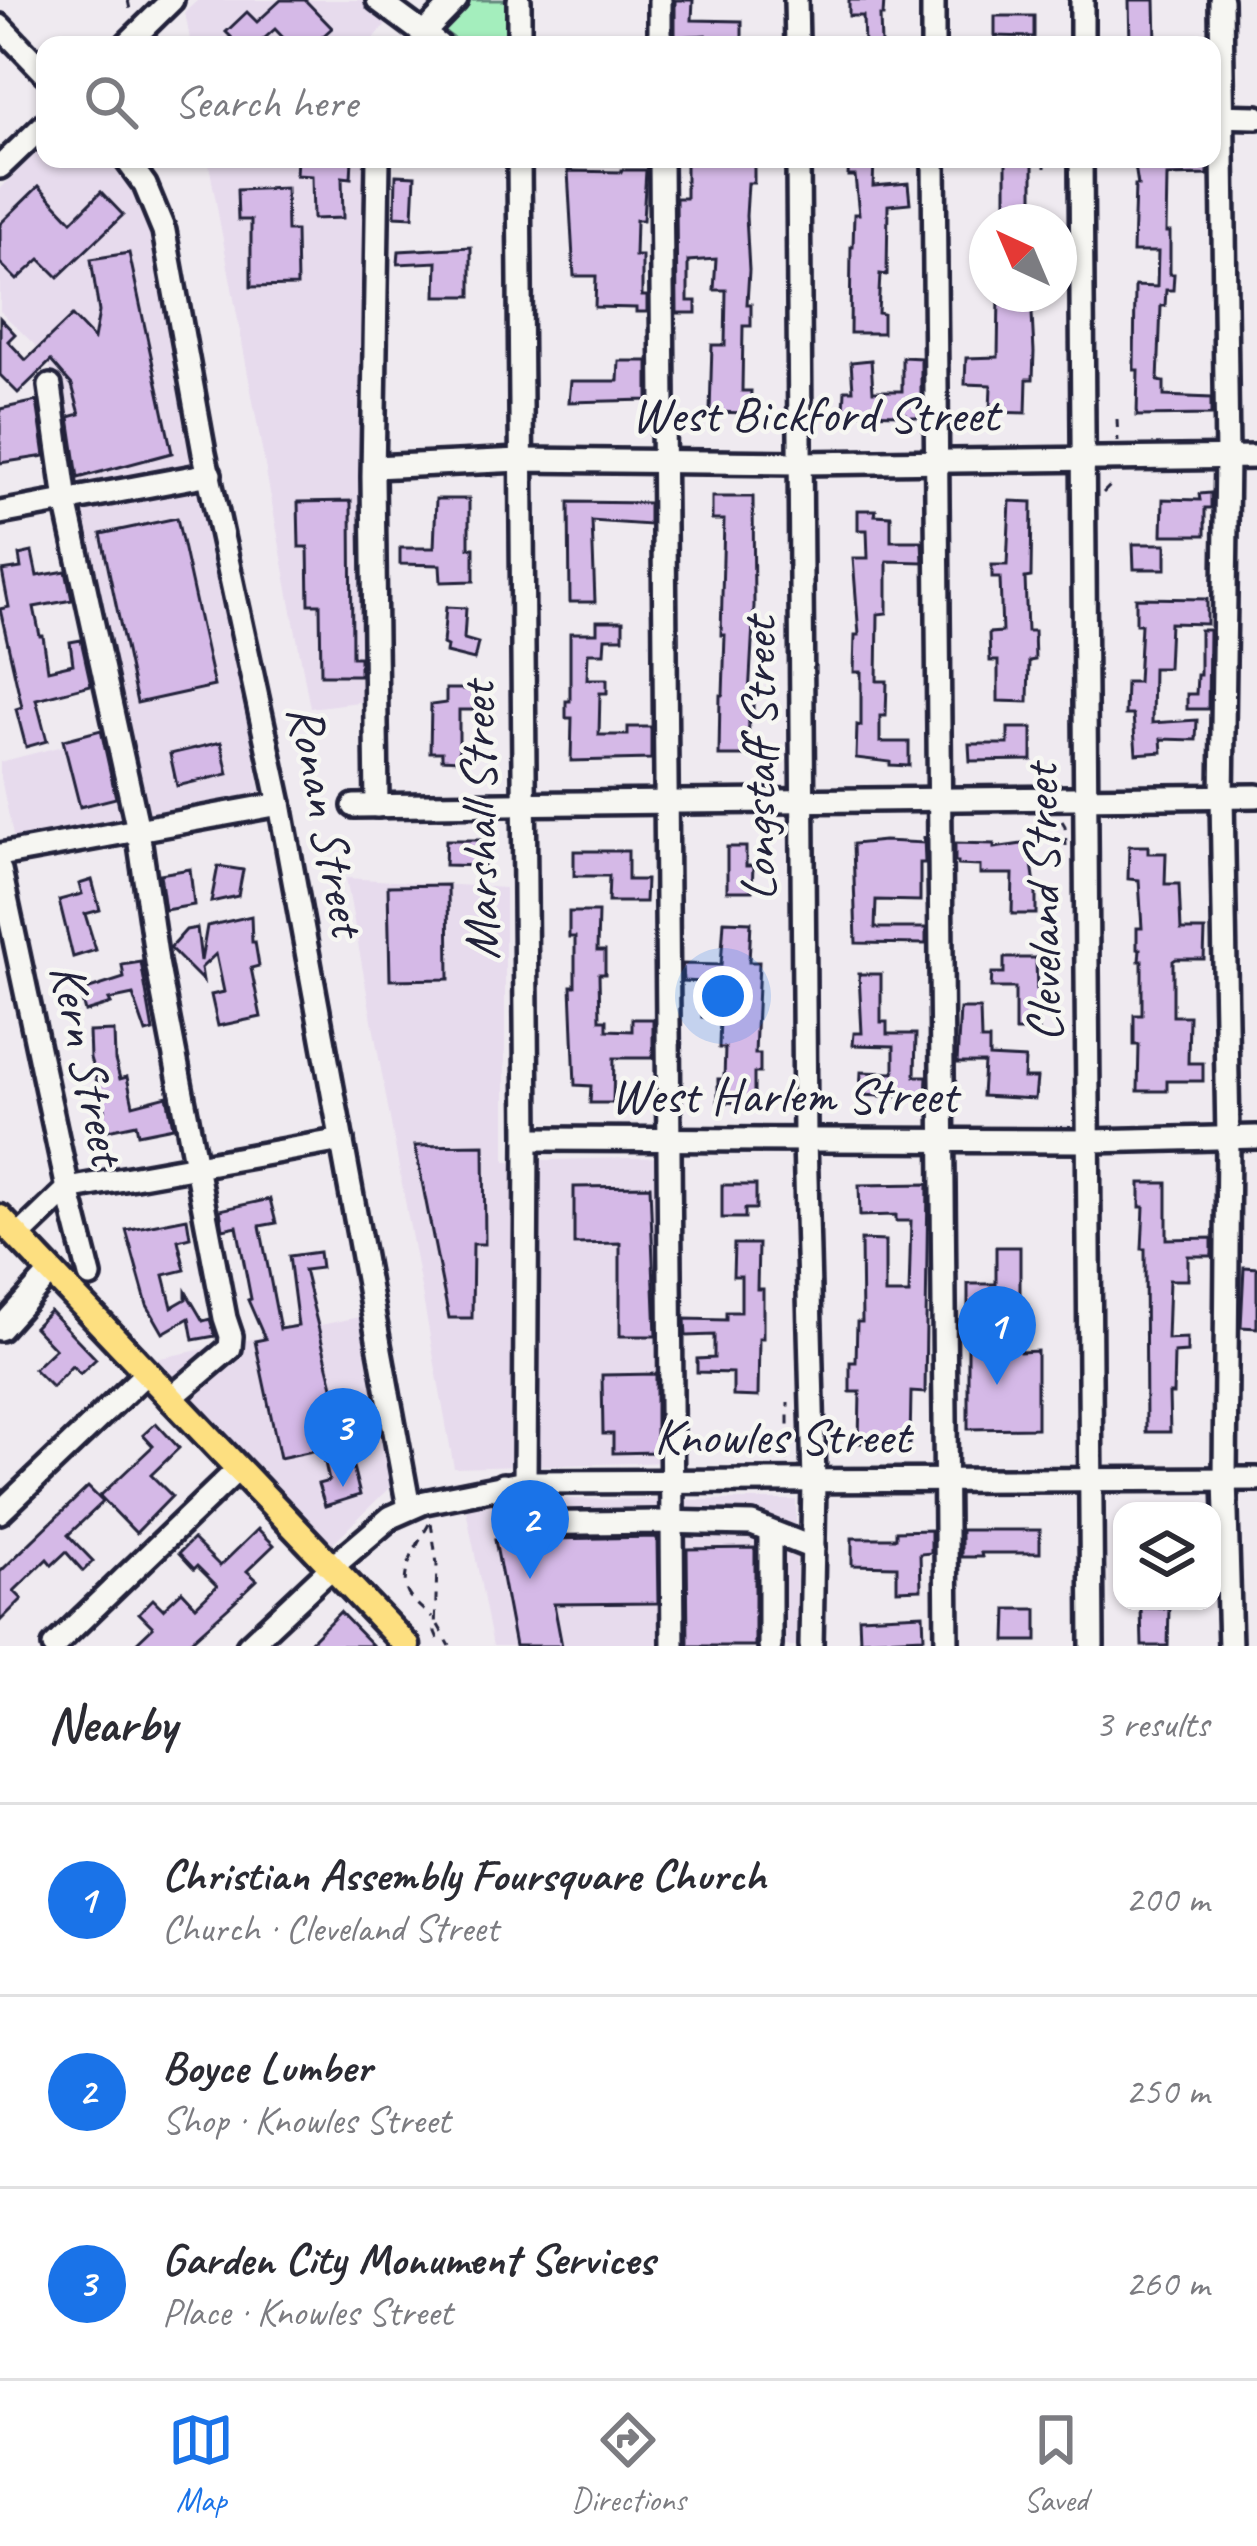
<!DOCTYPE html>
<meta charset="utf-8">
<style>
:root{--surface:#fff;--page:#f7f7f7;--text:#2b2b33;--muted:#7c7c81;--line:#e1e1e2;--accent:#1a73e8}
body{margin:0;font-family:Caveat,sans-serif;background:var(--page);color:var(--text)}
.controls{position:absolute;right:36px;bottom:36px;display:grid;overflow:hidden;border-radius:24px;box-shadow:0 3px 9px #0004}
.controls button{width:108px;height:108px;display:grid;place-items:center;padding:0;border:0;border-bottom:3px solid var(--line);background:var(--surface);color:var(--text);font:60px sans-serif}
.compass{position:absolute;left:969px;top:204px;width:108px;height:108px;border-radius:50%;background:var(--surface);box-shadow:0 3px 9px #0004;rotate:316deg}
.you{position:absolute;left:723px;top:996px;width:42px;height:42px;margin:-30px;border:9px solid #fff;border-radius:50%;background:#1a73e8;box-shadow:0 0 0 18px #1a73e833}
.badge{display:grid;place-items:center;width:78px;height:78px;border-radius:50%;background:var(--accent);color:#fff;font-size:39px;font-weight:700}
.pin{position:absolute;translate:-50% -99px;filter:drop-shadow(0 3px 6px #0008)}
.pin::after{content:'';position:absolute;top:63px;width:42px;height:36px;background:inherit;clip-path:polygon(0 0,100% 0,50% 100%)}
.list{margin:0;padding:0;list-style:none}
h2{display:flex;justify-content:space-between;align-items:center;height:156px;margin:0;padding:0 48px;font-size:51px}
h2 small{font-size:39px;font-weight:400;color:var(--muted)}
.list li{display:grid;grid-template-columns:78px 1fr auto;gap:36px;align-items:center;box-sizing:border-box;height:192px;padding:0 48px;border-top:3px solid var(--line)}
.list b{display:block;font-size:45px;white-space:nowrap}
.list p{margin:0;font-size:39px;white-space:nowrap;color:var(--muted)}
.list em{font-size:39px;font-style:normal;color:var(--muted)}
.icon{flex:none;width:66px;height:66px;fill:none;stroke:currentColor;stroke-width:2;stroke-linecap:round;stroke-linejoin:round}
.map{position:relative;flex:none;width:1257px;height:1646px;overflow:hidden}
.search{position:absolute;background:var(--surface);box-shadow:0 3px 9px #0004;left:36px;right:36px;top:36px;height:132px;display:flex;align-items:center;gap:30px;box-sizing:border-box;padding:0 42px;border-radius:24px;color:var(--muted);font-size:45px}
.sheet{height:732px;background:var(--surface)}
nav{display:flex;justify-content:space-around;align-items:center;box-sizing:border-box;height:168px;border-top:3px solid var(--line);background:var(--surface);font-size:33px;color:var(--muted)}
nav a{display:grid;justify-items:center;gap:6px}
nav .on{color:var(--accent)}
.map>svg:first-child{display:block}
.built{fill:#e7dbed}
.green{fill:#a4eebd;stroke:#63887c;stroke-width:3}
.building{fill:#d5b9e7;stroke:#22223b;stroke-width:3}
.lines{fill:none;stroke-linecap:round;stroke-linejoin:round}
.minor-casing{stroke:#22223b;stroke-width:30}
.major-casing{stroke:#22223b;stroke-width:33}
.path{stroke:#22223b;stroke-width:3;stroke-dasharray:9 9;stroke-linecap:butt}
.minor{stroke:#f6f6f2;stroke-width:21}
.major{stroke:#fddf80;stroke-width:24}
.labels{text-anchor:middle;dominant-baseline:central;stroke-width:9;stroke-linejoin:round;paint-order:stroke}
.street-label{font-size:51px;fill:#22223b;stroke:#f6f6f2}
</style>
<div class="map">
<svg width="1257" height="1646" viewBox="0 0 1257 1646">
<rect width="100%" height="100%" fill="#efeaf0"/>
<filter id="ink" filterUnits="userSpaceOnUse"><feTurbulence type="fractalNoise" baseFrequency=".00833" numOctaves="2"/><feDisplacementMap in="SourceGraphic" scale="24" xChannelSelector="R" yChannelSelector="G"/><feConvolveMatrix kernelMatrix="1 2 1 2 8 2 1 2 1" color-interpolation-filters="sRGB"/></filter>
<g filter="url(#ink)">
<g class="built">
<path d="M198,0H364L389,22L367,45H191L185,12Z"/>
<path d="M45,144V159H106L136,195L152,239L262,796L15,845L0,774V762L128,729L48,358L0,311V188Z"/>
<path d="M208,159H378L375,700L310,708Z"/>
<path d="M346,878L505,888V1161L669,1157L672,1462L454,1468Z"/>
<path d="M364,1316L395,1482L330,1546L151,1360Z"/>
<path d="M516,1499L796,1500L797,1646H493L466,1509Z"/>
</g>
<path class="green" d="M463,0H508L509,45H463L438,27Z"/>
<g class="building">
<path d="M281,0H305L332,28L313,45H290L275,29L257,45H222L231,37L226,32L247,12L257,22Z"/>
<path d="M675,0H693L692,20L742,21V43L706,42V35L675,37Z"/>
<path d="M849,0H884L883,16H880L881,45H864L863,16H849Z"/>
<path d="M1129,0H1155L1156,44L1130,45Z"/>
<path d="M995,16H1034V37L995,36Z"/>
<path d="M297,159H352L351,178L342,177L343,218L313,219L312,176L296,175Z"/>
<path d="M849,159H874L873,186L908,183L910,203L888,205L887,275L880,274L878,313L883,314V333H850L851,247H853L854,214H859L855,176H848Z"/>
<path d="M1134,159L1208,161V175L1167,176L1166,232H1170V274H1174L1173,290H1166L1165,306H1161L1158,381L1164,382V396L1211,398V415L1137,416L1138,370H1134L1135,286L1157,287L1158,252H1133L1135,185H1138Z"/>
<path d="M686,160H754V183H748L746,216L749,270L747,304H751V326H743L742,391H751L750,413L710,412L712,345H725L726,290H714L716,259L688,261V301H696V313H677L676,198H686Z"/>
<rect x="1006" y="162" width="27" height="60"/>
<path d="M621,170H646L643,220H636L635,256H642V296H647V312H636V308L595,307L596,276H574L568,171L621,172Z"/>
<path d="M396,175L415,176L413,217L395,216Z"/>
<path d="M39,186L72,221L101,192L123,215L58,277L40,259L17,280L0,263V224Z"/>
<path d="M286,188L287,231H296L297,286L251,287V220H238L237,190Z"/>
<path d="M471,247V296H436L437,262L398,264L399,251Z"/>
<path d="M129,253L172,453L78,478L69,417L80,414L72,385L51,361L18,393L0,375V318L15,334L8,341L26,360L72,316L94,339L99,312L91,259Z"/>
<path d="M999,294H1031L1034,352L1033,379H1027L1026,413L990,412L991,385L965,384L966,358L998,357Z"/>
<path d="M902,357L921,358V417H905V414L844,413L845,390H853L851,362L871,360L873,391H902Z"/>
<path d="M619,361H648V400L569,402L571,381H618Z"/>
<path d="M37,401L45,456L0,463V409Z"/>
<path d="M1211,493V508H1205V535H1162L1163,499L1200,500L1199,494Z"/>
<path d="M712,497H753L754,606L749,696H753V718H749L748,756H719L720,695H723L725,635H721L724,520H712Z"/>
<path d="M436,499H469V548H474V581L441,582L440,565L400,564V548H434Z"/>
<path d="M351,501L352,657H360V675H321L320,604H309L308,547H299L298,502Z"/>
<path d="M1010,501L1032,502L1031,577L1025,578L1027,631H1034L1035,660L1029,661L1028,702L998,701V661H990L989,633L1002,632L1000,578H992V565H1007Z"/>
<path d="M569,502L649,503V525L592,521L595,602H570Z"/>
<path d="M858,510H876L875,515L891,516V541H922L923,562L887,561V613L878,614L877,681H887L886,716H880V742H909V766L890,765V762L856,758L857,725L861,726V672H854L855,635H859L853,558H868L867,530H858Z"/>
<path d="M177,518L214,686L137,703L101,534Z"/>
<path d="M1133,544H1166V569H1134Z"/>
<path d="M32,552L37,576L66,571L72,600L34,607L40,636H43L48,670L73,664L70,642L81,640L91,685L36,699L47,741L26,747L16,709L22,707L0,609L9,607L2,571L21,568L19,555Z"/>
<path d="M1136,598L1207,599V624L1170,623L1168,668H1153L1152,723L1197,720L1196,740L1161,739L1162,752L1136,754L1133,715H1125L1126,682H1138L1141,624H1136Z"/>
<path d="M446,607L466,608L464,639L478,643L474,660L446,653L447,646L443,644Z"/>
<path d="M597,621H623V638H605L604,653H588L587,679H607V693H600L599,735H628V727H651V759L571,761L572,718H566V701H570V633H597Z"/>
<path d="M1200,630H1209L1208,709H1187V694H1196L1197,675H1200Z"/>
<path d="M446,689H474V710H459V760L442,759V752H430L431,705L446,703Z"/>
<path d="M1008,728H1032V760L970,761L969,744H1008Z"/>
<path d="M101,730L116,798L80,807L63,740Z"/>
<path d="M221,742L228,774L177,786L170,754Z"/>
<path d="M924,836L925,863H920V901L876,900L875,928H926V944L856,943L853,844L884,841L924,843Z"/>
<path d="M446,840H484V866L445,865Z"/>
<path d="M955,843L994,844V848L1029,843L1036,891V914H1012L1013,874H980V866L958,865V862H955Z"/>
<path d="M1129,846H1148V853H1166L1165,884H1179L1181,930H1205L1204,959H1176L1173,961V1016H1189L1188,1063H1203V1081H1167V1091H1138L1139,1045H1134V1015H1142V961H1139L1140,949H1137V928H1142L1139,880L1128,879Z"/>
<path d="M727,847H746V866H753L752,891H727Z"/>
<path d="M574,851H628V880H646L645,902H608L609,876H574Z"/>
<path d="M218,866L243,870L238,896L211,902Z"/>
<path d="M190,869L194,905L165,910L160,874Z"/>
<path d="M92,880L100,910L85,914L96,950L73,957L59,900L82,894L79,884Z"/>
<path d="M448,885L449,979L390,980L388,886Z"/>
<path d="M569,912H598L597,951H605V974H599L600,1020H607V1030L632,1031V1019H653V1058H614L613,1103H590L591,1086L575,1085L571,986H575V937H569Z"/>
<path d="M251,916L252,942H255L259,966L251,968L261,1017L218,1026L211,995L224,992L216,954L201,968L203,981L170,948L186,930L197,928L201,961L207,926Z"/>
<path d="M724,921L751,922L749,962H759L755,1054H760V1073H754V1103L718,1102V1079H724L725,1048H719L720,1017H702L703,982L683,981L682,964L721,965Z"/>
<path d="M1004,958H1036L1038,1031H1015V988H991L992,973H1004Z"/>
<path d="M141,962L153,1031L146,1033L133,995L109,1000L111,1004L85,1012L80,992L124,978L122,965Z"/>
<path d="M859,974H881V1022H887V1034H916L915,1076H927L926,1098L860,1095L861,1072L894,1073V1046L853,1045L854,1033H862Z"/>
<path d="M960,1009H980L981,1040H989V1057L1025,1059L1024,1078H1037L1035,1099L982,1096L984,1063H957Z"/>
<path d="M114,1031L115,1060L120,1079L127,1077L133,1105L167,1096L173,1127L138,1134L136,1124L103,1131L99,1110L105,1109L90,1058L89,1032Z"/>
<path d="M484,1145L485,1244H473L472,1318H449L415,1146Z"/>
<path d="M1140,1183H1167V1239L1212,1238V1256H1188V1280H1169L1167,1339L1187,1338V1352L1174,1353L1173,1394H1169L1170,1432H1146L1145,1249H1142L1144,1207H1140Z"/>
<path d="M928,1184L925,1393L911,1392L910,1444L859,1443L860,1392H850V1362H856L857,1322H862L861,1240L885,1241V1294H909L911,1221H896V1215L860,1216L859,1185Z"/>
<path d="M722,1185H756V1209H745V1218H722Z"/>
<path d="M650,1186L656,1336H620V1243L574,1244V1187Z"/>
<path d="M270,1199L276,1223L260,1226L280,1329L298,1326L289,1256L319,1252L321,1268L304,1270L360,1495L325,1506L318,1484L329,1481L322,1449L280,1458L255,1341L265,1339L248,1300L251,1299L237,1226L223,1229L220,1210Z"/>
<path d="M187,1218L190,1237L178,1240L185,1270L164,1275L172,1307L186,1299V1292L203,1321L210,1319L215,1336L193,1340L189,1318L163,1333L147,1305L126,1230Z"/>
<path d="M734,1244H758L757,1289H763V1338H759L758,1397L733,1396V1373L697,1372V1359L714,1358V1335L686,1336L685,1319L726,1320V1312H741V1276H733Z"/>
<path d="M996,1247H1020V1352L1037,1351V1428L968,1429V1284H996Z"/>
<path d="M1244,1267L1257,1268V1328L1241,1327Z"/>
<path d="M50,1311L96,1359L80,1374L72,1366L52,1387L34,1369L55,1349L34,1327Z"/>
<path d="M656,1374V1452L613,1453V1434H603L602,1375Z"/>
<path d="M156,1423L179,1448L151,1475L172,1496L136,1533L100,1496L153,1446L143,1435Z"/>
<path d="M88,1487L103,1502L68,1535L93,1561L83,1571L66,1552L52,1565L47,1559L14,1591L22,1599L0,1621V1572Z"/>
<path d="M258,1529L274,1545L247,1571L257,1580L233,1603L185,1646H133L153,1627L139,1613L153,1599L163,1609L182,1591L196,1606L217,1586L197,1566L194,1569L179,1553L193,1539L220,1566Z"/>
<path d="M931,1530V1553L920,1554L921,1589L897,1590V1566L852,1565V1538H896V1531Z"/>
<path d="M961,1530H1040V1553H981L982,1557H961Z"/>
<path d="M657,1537L658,1603L554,1604L562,1646H515L495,1540Z"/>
<path d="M755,1548V1646H688L687,1549Z"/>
<path d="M1141,1608H1169L1168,1646H1142Z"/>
<path d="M1007,1609H1037V1641H1006Z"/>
<path d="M340,1612L373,1646H306Z"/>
<path d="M923,1614L924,1637L860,1640L859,1617Z"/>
</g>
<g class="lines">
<defs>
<g id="minor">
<path d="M378,0L439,45"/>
<path d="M519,0V45"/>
<path d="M660,0V45"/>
<path d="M796,0L797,45"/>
<path d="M933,0V45"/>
<path d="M1221,0L1227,457L1222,797L1228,1138L1225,1479L1230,1646"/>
<path d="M0,26L45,73"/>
<path d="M423,34L456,0"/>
<path d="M126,45L172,0"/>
<path d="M1082,45V0"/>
<path d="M1212,116L1257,117"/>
<path d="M126,159L145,185L164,231L204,453L280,804L409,1508"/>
<path d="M519,159L527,1139L525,1482"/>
<path d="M661,159L673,1646"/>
<path d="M798,159L805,1139L814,1482L811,1646"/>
<path d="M934,159L947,1646"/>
<path d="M1081,159C1080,655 1093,1150 1092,1646"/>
<path d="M0,167L45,124"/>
<path d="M50,386L66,501L138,830L157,962L225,1318L231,1336L230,1348L170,1399"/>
<path d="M374,467L520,460L801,463L1257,457"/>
<path d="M0,513L210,474"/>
<path d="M354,806C655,802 956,797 1257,796"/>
<path d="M377,806L373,477L378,159"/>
<path d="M0,855L280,804"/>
<path d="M0,870L68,1189L90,1276"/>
<path d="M527,1139L1091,1141L1257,1137"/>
<path d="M18,1237L68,1189L342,1140"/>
<path d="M0,1329L51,1272"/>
<path d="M503,1485L513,1524L658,1522L752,1524L813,1548"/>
<path d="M0,1512L146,1373"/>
<path d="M770,1532V1646"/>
<path d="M54,1646L237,1470"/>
<path d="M248,1646L331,1568L391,1517L425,1502L525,1482L1257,1479"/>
</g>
<path id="major" d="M0,1218L407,1646"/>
</defs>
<use href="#minor" class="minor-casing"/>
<use href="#major" class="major-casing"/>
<g class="path">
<path d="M128,0L131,15"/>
<path d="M1045,159V174"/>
<path d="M1117,419L1118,442"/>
<path d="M1103,493L1115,481"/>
<path d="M1062,821L1065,826L1066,846"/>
<path d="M786,1460L788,1455V1402"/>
<path d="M431,1523L437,1564L435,1632L441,1646"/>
<path d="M429,1524C419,1542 395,1578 410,1597C416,1604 425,1611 432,1618"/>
<path d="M438,1625L450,1646"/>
</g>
<use href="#minor" class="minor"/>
<use href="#major" class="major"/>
</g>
</g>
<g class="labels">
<g class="street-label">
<text x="815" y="414">West Bickford Street</text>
<text transform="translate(758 759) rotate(-90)">Longstaff Street</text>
<text transform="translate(327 820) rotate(79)">Ronan Street</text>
<text transform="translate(479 821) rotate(-91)">Marshall Street</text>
<text transform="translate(1042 903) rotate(-91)">Cleveland Street</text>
<text transform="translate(88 1064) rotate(78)">Kern Street</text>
<text x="784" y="1095">West Harlem Street</text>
<text x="782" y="1436">Knowles Street</text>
</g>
</g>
</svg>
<div class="controls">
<button><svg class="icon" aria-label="layers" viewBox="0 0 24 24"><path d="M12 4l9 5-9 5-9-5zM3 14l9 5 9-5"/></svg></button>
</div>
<svg class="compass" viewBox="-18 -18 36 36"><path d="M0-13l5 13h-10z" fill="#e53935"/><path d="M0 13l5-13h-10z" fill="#7c7c81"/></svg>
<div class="you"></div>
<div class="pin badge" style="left:997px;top:1385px">1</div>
<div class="pin badge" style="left:530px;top:1579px">2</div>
<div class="pin badge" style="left:343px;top:1487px">3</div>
<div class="search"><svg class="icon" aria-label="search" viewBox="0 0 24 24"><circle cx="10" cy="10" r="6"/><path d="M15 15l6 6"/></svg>Search here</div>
</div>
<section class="sheet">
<h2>Nearby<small>3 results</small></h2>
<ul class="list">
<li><span class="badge">1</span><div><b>Christian Assembly Foursquare Church</b><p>Church · Cleveland Street</p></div><em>200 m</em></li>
<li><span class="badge">2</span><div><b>Boyce Lumber</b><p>Shop · Knowles Street</p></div><em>250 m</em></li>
<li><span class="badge">3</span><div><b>Garden City Monument Services</b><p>Place · Knowles Street</p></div><em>260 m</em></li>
</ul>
</section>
<nav>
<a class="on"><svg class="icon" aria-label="map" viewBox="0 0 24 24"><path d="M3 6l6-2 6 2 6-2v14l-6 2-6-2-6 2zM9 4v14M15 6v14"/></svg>Map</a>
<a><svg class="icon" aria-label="directions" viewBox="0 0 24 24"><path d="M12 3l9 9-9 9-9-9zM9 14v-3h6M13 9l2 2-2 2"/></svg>Directions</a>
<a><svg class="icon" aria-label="saved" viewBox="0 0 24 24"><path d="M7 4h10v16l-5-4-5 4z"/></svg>Saved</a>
</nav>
